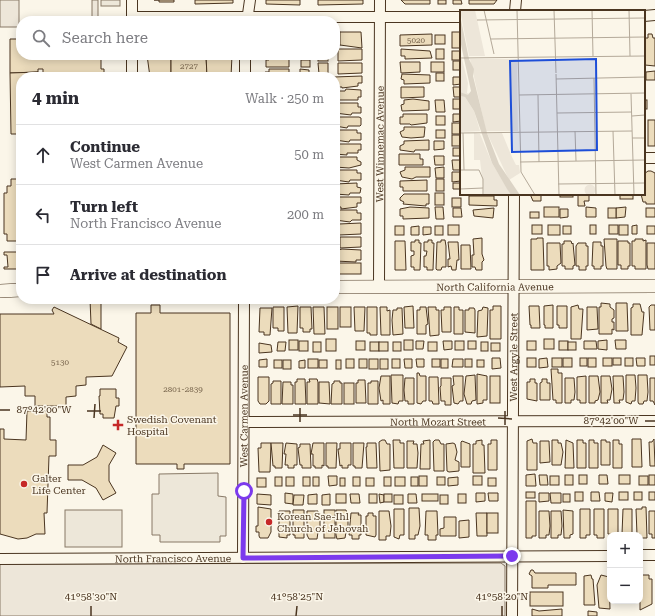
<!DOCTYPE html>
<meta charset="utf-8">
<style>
:root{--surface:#fff;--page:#f7f7f7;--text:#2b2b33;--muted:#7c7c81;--line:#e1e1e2}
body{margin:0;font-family:"Roboto Serif",serif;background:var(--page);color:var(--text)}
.controls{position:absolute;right:12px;bottom:12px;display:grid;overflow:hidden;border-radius:8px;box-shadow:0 2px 10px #0003}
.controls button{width:36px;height:36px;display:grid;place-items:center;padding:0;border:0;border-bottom:1px solid var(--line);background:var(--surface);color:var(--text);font:20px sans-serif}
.stop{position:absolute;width:12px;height:12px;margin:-9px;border:3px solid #7c3aed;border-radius:50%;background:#fff}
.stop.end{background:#7c3aed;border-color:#fff;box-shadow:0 1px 4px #0008}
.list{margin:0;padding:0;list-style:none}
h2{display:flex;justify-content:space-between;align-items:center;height:52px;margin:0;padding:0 16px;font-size:17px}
h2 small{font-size:13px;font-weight:400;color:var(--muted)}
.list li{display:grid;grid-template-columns:26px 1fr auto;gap:12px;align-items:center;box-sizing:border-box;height:60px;padding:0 16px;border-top:1px solid var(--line)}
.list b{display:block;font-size:15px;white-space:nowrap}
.list p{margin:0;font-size:13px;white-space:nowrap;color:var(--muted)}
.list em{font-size:13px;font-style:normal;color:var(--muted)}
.icon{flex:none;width:22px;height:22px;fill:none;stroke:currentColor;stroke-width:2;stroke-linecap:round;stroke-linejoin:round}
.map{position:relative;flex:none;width:655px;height:616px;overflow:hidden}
.search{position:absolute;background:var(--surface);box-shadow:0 2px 10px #0003;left:16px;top:16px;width:324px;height:44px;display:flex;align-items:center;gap:10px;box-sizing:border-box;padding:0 14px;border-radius:16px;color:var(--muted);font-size:15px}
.panel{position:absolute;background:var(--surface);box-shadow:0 2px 10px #0003;left:16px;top:72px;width:324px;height:232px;border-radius:16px}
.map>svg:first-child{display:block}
.green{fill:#ede6d9;stroke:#887966}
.parking{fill:#ede7d9;stroke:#887966}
.building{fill:#ecdcbc;stroke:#4a3520}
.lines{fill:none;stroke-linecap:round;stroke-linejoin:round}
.minor-casing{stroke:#4a3520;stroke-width:12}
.major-casing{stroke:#4a3520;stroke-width:14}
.minor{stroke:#fbf6e9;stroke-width:10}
.major{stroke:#fbf6e9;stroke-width:13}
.route{stroke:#7c3aed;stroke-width:5}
.ticks{fill:none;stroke:#4a3520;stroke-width:1.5}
.poi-dot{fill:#c62828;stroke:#fbf6e9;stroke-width:1.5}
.labels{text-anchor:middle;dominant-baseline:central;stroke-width:3;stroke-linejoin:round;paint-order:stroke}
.number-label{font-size:8px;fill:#725f47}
.street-label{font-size:10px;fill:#4a3520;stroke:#fbf6e9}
.poi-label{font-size:10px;fill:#4a3520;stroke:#fbf6e9;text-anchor:start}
.inset-road{fill:none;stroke:#b4a999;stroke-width:1}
.view{fill:#1d4ed8;fill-opacity:0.15;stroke:#1d4ed8;stroke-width:2}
.inset-edge{fill:none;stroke:#4a3520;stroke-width:2}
.ticks-label{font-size:10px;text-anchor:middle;fill:#4a3520;stroke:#fbf6e9;stroke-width:3;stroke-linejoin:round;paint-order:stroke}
</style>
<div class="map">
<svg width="655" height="616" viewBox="0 0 655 616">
<rect width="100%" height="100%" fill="#fbf6e9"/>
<g class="green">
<rect x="0" y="0" width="19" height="27"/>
<path d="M92,0H98V21H90L92,17Z"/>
<path d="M501,563L505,566V616H0V564Z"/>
</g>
<g class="parking">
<rect x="101" y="0" width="19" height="6"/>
<path d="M218,473V496L226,497V536H220V542H160V535H152V494H159V474Z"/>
<rect x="65" y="510" width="57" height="37"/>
</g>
<g class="building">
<path d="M154,0H174V2H159V0Z"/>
<path d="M195,0H233V3L195,4Z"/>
<path d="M266,0H300V5L266,4Z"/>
<path d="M318,0H363V4L318,5Z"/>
<path d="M401,0H430V4H405Z"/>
<rect x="438" y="0" width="8" height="4"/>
<path d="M453,0H461L462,4H453Z"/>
<path d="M497,0L494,4H469V0Z"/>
<rect x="335" y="32" width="5" height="13"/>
<path d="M340,32H361L362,48L340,45Z"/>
<rect x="452" y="32" width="9" height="16"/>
<path d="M432,34V45L400,46V35Z"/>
<path d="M648,34H652L653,38H655V66L645,65V38H648Z"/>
<rect x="435" y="35" width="10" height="9"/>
<path d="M10,39H21V55H101V69H104V77H43V69H38V72L10,73Z"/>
<path d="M338,49H362V60L338,61Z"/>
<path d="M401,49L430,51L432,58L405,59V56H401Z"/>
<rect x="436" y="49" width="8" height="10"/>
<rect x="452" y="51" width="9" height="9"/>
<path d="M147,55H171V77H150Z"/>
<path d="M171,55H206L207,77H171Z"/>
<path d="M206,55H232L231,77H207Z"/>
<rect x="318" y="55" width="10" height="6"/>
<path d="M269,57H289V67H266V60H269Z"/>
<rect x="301" y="60" width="9" height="7"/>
<rect x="453" y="61" width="8" height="9"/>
<path d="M400,62H420V72L401,73Z"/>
<rect x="431" y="62" width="13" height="10"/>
<path d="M318,63H328V74H319Z"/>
<path d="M338,63H362V73L338,74Z"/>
<path d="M269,69H289V77H265V72H269Z"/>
<path d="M300,69L309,70V77H300Z"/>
<path d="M655,71V80H646V72Z"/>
<path d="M38,72V77H21V134H11L10,73Z"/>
<rect x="436" y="73" width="8" height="8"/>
<path d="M402,74L430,75V83L404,84V80L401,79Z"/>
<path d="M362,76V83H358V86L342,88V87H335L334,77Z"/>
<path d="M453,77H461V84L453,85Z"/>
<path d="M401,87H424V97L401,98Z"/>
<path d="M453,87H461V97H454Z"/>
<path d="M346,89L361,90V97H358V100H335V91H345Z"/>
<path d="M413,99L429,101V110L402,111L401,105L404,104V100Z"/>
<rect x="453" y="99" width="8" height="10"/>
<path d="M435,100H444L445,112H436Z"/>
<rect x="644" y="100" width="3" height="9"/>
<path d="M335,103H358V107H361V113H352L351,115L335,113Z"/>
<path d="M403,114H427V123L411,125L410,124H400V117H403Z"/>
<path d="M453,114H461V121L453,122Z"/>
<rect x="436" y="116" width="9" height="9"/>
<path d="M335,117H359L361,118V125L360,126H348L347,128L335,126Z"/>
<rect x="648" y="120" width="7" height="26"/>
<rect x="452" y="123" width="9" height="11"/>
<path d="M404,127H425L424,137L411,138L402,137L400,132L404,130Z"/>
<path d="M335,130H357V133H361V140H350L349,142L335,140Z"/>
<rect x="436" y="130" width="9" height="8"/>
<rect x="452" y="135" width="9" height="11"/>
<path d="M429,140V150H415L414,152L400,150V146L404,144V141Z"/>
<path d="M434,141H444V149L434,150Z"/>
<path d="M335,144H361V150H358V153H347V155L335,154Z"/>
<rect x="453" y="148" width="8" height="8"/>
<path d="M399,154H420V159H423V165H399Z"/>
<path d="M434,156H444V165H435Z"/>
<path d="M335,157H357V160L361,162V165L349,168L335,167Z"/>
<path d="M452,160H461V170H453Z"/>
<path d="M405,167H430V177H416L412,179L402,177L400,172L405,170Z"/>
<path d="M444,167V178H436L435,168Z"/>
<path d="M335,170H357V173H361V180H350L349,182L335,180Z"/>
<path d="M648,171H651L655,173V204H646V202H643L641,194H644V174Z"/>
<path d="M452,172H461V181L452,182Z"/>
<path d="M11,179H21V241H7V234H4V193H7V186H11Z"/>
<rect x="436" y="179" width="8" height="12"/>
<path d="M427,180V191H403V187H400V181Z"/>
<path d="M357,183V187L361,188L360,193H350L349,195L335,194V184Z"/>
<path d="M453,183H460L461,189H453Z"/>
<rect x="435" y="193" width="9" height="12"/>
<path d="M404,194H429V204H426V206L403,204L404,202L400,200V198Z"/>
<path d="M530,194H541V201H533Z"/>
<rect x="560" y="194" width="13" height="3"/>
<path d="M578,194H589V201H584L585,206H578Z"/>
<rect x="620" y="194" width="13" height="5"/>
<path d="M469,196H494V200H497V206L469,205Z"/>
<path d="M335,197H361V203H357V207L341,209V207H335Z"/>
<rect x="452" y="198" width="9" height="9"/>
<path d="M410,207L429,208V218L403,219V216H400V209Z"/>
<path d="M435,207H443L444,219H436Z"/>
<rect x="544" y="207" width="15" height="10"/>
<path d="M586,207L596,208V217H586Z"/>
<path d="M626,207L625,217L616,218V208Z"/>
<path d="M453,208H461L462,217H453Z"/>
<path d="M494,208L493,218L474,216L473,210Z"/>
<rect x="608" y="208" width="8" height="10"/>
<rect x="646" y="208" width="9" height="9"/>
<path d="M560,209H568V217L560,218Z"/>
<path d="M335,210H357V213H361V220H352L350,222L335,220Z"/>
<rect x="530" y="212" width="9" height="6"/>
<path d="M361,223V234L339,235V224Z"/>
<rect x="448" y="225" width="11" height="10"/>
<rect x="532" y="225" width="10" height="9"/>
<rect x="548" y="225" width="12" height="10"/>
<rect x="590" y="225" width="6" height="9"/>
<rect x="609" y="225" width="9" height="9"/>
<rect x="619" y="225" width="9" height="10"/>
<path d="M637,225V234H632V226Z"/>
<rect x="395" y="226" width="9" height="9"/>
<path d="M419,226V235H411V227Z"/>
<rect x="435" y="226" width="8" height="9"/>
<rect x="563" y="226" width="8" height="8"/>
<rect x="647" y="226" width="8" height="8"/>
<path d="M423,227H431V234L423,235Z"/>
<path d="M340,237H361V247L340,248Z"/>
<path d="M482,238V254L484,260L482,262V270H476L475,267H472V255H474L473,239Z"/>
<path d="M537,238H543L544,270H531V239H537Z"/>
<path d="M604,239H617V269H607L606,266Z"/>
<path d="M635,239H643V241L646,240V269H635V266H632V241H635Z"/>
<path d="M415,240H419V243H421L420,270H414V267H411V256L414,255V251H411V242H415Z"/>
<path d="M428,240H432V243H434L433,270H427V267H424V256H426L427,251H424V242H428Z"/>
<path d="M441,240H445L446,246V267H442L441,270H437L436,269L437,242H441Z"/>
<path d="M395,241H405L406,270H395Z"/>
<path d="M564,241H571L572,244L573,243L575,265L573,266V269H565V266H562V244H564Z"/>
<path d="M618,241H628V243H630V266H628V269H621V265H618Z"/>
<path d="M448,242H458L459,260H457L456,270H452L451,266L448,267V259H450Z"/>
<path d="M593,242H601V246H603V266H601V269H594V266H592Z"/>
<path d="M547,243H560L561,263L557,266V269L549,270V266H547Z"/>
<path d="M578,243H586V246H588V266H586V270H579V266H576V246Z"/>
<path d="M647,243H655V269H648L647,265Z"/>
<path d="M461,245H470L471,269H461Z"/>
<path d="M342,249L361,250V260H356V262L335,261V251Z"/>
<path d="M4,252H21V269H4V267H8L7,255H4Z"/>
<rect x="335" y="263" width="26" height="11"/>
<path d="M90,299H101V329L91,324Z"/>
<path d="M601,303L610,304V307L614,310V318L612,319V322H614V330L612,329V334H599V307H601Z"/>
<path d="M616,303H627L628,331H616Z"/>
<path d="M633,304H640L642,312H644L642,335H631V308L633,307Z"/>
<path d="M151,305H160V313H230V464H184V469H177V464H136V313H151Z"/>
<path d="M553,305V328H545V325H544V306Z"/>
<path d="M578,305L579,309H583L581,339H571V307Z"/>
<path d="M651,305H655V330H650L649,307Z"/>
<path d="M298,306L297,333H288L287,307Z"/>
<path d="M413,306L414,328H405L404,307Z"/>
<path d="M493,306H501V339H490V310H493Z"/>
<path d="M529,306H539L540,328H531V325H530Z"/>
<path d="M557,306H567V328H559V325H557Z"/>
<path d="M54,307L119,338L118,342L127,347L112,376L86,377V385L76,386V396L66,397V406H35V396H25V386L0,387V314H54L52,310Z"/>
<path d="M273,307H284V331H278V328H273Z"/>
<path d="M300,307H311L312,329H310V332H303V328H300Z"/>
<path d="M313,307H324L325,334H314Z"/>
<rect x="327" y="307" width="11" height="22"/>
<rect x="340" y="307" width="11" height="20"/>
<path d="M354,307H365L364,331H355Z"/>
<path d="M367,307H377V335H370V333H367Z"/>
<path d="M380,307H387V311L390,310V335H381Z"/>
<path d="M420,307H426L428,324L426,325V334H417V310H420Z"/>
<path d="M428,307H436V310H439V335L430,336Z"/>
<path d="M444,307H451V332H442L441,310H444Z"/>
<path d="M454,307H459V310H463V334H454Z"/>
<path d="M483,307L488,308L487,336L477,337L478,311L482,310Z"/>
<path d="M587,307H597L598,329L587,330Z"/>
<path d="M260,308H272L270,335H264V332H259Z"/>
<path d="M397,308H402L403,334L393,335L392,320L393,310H397Z"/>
<path d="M469,308H474L475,310V333L465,332V310H469Z"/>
<rect x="326" y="339" width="10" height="12"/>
<rect x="544" y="339" width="10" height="10"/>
<rect x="289" y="340" width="9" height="10"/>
<rect x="404" y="340" width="9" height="10"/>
<path d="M607,340V350L598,349V341Z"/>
<path d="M615,340H626V349H616Z"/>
<rect x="299" y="341" width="9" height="10"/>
<rect x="356" y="341" width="9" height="9"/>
<path d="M416,341H424L423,349H416Z"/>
<path d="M443,341H452V349L444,350Z"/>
<rect x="455" y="341" width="9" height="9"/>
<rect x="468" y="341" width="8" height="8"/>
<rect x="527" y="341" width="9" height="9"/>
<rect x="559" y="341" width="9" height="9"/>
<path d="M584,341H596L597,349H584Z"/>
<path d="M278,342H286L285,351H277Z"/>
<rect x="313" y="342" width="8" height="10"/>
<rect x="370" y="342" width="9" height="9"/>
<rect x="379" y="342" width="9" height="9"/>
<rect x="393" y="342" width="8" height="9"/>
<rect x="428" y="342" width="9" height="9"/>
<rect x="481" y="342" width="7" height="9"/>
<rect x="568" y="342" width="8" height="8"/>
<path d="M259,343L271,345L272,352L259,353Z"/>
<rect x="491" y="343" width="9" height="8"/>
<rect x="650" y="356" width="5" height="9"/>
<path d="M492,358H500L501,368L492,369Z"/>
<rect x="527" y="358" width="9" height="9"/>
<path d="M547,358L548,367L539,368V359Z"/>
<rect x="552" y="358" width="10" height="9"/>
<rect x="563" y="358" width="9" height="9"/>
<rect x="580" y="358" width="7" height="8"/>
<rect x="588" y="358" width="8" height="9"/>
<rect x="603" y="358" width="9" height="8"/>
<rect x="613" y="358" width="8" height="7"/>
<rect x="625" y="358" width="8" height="8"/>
<path d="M636,358H645V366H637Z"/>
<path d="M267,359V367H259V360Z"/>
<rect x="308" y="359" width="10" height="9"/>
<rect x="346" y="359" width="8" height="9"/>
<rect x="359" y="359" width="8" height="9"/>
<rect x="369" y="359" width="9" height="10"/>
<rect x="380" y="359" width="8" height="10"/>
<rect x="392" y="359" width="8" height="9"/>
<path d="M404,359H412V368H405Z"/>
<path d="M416,359H424V367H417Z"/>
<rect x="432" y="359" width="8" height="8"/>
<rect x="441" y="359" width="7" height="9"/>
<path d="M453,359H463V367H452Z"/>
<rect x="465" y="359" width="7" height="8"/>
<rect x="274" y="360" width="8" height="8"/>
<rect x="283" y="360" width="8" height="9"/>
<path d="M305,360V368H299V361Z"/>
<rect x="319" y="360" width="8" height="8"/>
<rect x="336" y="360" width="5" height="9"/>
<rect x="477" y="360" width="7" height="7"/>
<path d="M551,369H558V373H562V403H556V400H553Z"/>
<path d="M417,373H419L420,376H426V401H423L421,404L417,403Z"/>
<path d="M477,374L487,376V400H483V403L477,404Z"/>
<path d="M391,375H403V401H399L398,404L392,403Z"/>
<path d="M475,375L476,400L472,401L471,404H467L464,394L466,376Z"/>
<path d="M626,375H635L636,388L635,401H632L631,404L626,402Z"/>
<path d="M638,375H647L648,392L647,401H644L643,404H639L638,402Z"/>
<path d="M381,376H390V404H383V400L381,401L379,388Z"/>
<path d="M453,376H463V401H460L458,404L454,403L452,386L454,385Z"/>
<rect x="490" y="376" width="10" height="27"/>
<path d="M586,376V403H580V400H577V377Z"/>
<path d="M589,376H598L600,392L598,400L595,401V403H589Z"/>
<path d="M601,376H610L612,389L610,400H607L608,403H601Z"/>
<path d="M613,376H623L624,392L623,400H619L620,403H614Z"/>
<path d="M258,377H269V401L266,404H260L258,401Z"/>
<path d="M429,377H438L439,404H433L432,401H429Z"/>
<path d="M405,378H414V404H408V401H405L404,390Z"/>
<path d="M441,378H451V405H445V401H441L440,387L441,386Z"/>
<path d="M565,378H574L575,392L574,400H571V403H565Z"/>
<path d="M650,378H655V405L653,401H650Z"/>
<path d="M297,379H305L306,404H295V382H297Z"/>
<path d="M309,379H317L318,382V404H307V382H310Z"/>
<path d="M530,379H535V383H537V401L527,399V382H530Z"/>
<path d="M542,379H547V383H550V400H540V383L542,382Z"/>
<path d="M358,380H365L366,403H356V383H358Z"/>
<path d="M273,381H281V404H271V384L273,383Z"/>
<path d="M334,381H340V383H342V404H331L332,384L334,383Z"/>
<path d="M371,381H378V404H368V383H371Z"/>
<path d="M283,382H291V385H293V404H282Z"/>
<path d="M319,382H329L330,404L319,403Z"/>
<rect x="344" y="383" width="10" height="21"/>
<path d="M100,389H116V398H119V406H116L114,418H103V414H100L99,396H100Z"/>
<path d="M27,411H47V417H50V440H56V456H49L47,513H44L45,534H36L27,538L18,539L0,534V429H4V439L26,440Z"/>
<path d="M532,439L533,443H537V470H527V441Z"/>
<path d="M632,439H641L642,467H632Z"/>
<path d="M654,439L655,466H650L649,442H652Z"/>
<path d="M382,440H385L387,444H390V470L380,471L379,442Z"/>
<path d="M393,440H400V443H404V468H394Z"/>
<path d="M430,440V469H420L421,444H424L423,441Z"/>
<path d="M435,440H439L441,444H444V471H434L433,442Z"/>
<path d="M482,440V445H484L485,473H473V444H476V441Z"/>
<path d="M491,440H497V470H488V444H491Z"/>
<path d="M552,440H558V443H561L563,452L561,465H552Z"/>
<path d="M566,440L573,443L574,468H565Z"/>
<path d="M577,440H583V443H586V468H577Z"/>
<path d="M589,440H594V443H598V468H589Z"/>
<path d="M601,440H606V442H610V465H601Z"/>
<path d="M613,440H619V444H622V468H613Z"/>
<path d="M407,441H414L413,444H417L418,453L417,468H407Z"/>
<path d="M462,441L470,444V467H461V442Z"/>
<path d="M540,441H549L550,462L540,463Z"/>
<path d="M261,443H271L270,472H259L258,448H261Z"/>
<path d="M271,443H283L282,468H275V466H273Z"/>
<path d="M286,443L297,444V465H294V468H288V465H285L286,454H284Z"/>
<path d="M313,443H324V466L322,465V468H315V466H313V454H311Z"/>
<path d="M326,443H337L336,468H328V466H326Z"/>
<path d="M340,443H351V465H348V468H342V465L340,466L338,449H340Z"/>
<path d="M353,443H364L362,468H355V466H353Z"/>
<path d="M367,443H376L377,468H367L366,447H367Z"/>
<path d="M453,443L455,444L457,452L455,460L459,462V471L449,472L447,471L446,444Z"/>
<path d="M300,444H310L311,468H302V465H300L298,448L300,447Z"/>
<path d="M103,445L116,453L109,465V481L116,493L103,500L96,488L82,480H68V465H83L97,457Z"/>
<path d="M535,474L536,486H526V475Z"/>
<path d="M539,475H547L548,485H540Z"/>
<rect x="565" y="475" width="8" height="10"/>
<rect x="579" y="475" width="8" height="9"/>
<path d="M599,475H607L608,484H599Z"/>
<rect x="619" y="475" width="11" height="9"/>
<rect x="649" y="475" width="6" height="10"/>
<path d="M328,476H337V485L329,486Z"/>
<rect x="419" y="476" width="8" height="10"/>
<rect x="473" y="476" width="9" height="9"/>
<rect x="550" y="476" width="9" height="9"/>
<rect x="639" y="476" width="9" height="9"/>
<rect x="275" y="477" width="7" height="9"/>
<rect x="286" y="477" width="8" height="9"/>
<rect x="303" y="477" width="7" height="9"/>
<rect x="313" y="477" width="6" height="9"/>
<rect x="353" y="477" width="7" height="9"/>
<rect x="384" y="477" width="7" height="9"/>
<rect x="395" y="477" width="10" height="9"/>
<rect x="411" y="477" width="7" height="9"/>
<rect x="437" y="477" width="8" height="8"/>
<path d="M458,477V485L448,486V478Z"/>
<rect x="257" y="478" width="9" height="9"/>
<rect x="340" y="478" width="5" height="8"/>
<rect x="366" y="478" width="8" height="8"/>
<rect x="488" y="478" width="8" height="8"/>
<rect x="526" y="492" width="9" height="6"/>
<rect x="575" y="492" width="8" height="9"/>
<path d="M591,492H599L600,501H591Z"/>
<rect x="619" y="492" width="9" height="8"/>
<rect x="634" y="492" width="8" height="8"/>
<rect x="649" y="492" width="6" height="8"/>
<path d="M285,493L293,494V504L285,503Z"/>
<path d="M476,493H485V501L476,502Z"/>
<path d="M488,493H498V501H489Z"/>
<path d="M539,493H549V501L539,502Z"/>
<path d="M550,493H561V503H551Z"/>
<path d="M605,493H613L612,502L605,501Z"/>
<path d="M257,494L271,495V505L257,504Z"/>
<path d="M317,494V504H308V495Z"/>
<path d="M330,494V505H322V495Z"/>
<rect x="336" y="494" width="10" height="9"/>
<path d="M350,494H359L360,503H351Z"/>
<rect x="369" y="494" width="8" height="9"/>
<path d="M379,494L384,495V502L380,503Z"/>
<rect x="384" y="494" width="8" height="8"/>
<path d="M408,494H416L417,503H408Z"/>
<rect x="422" y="494" width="16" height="7"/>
<rect x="458" y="494" width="8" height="9"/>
<rect x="563" y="494" width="7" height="8"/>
<path d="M294,495H304L303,505H293Z"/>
<rect x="394" y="495" width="9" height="9"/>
<rect x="440" y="495" width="8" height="9"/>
<path d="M526,501H536V536H532V538H526Z"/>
<path d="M258,507L271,509V532L268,538H260L259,536V532H256V526H258Z"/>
<path d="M642,507H646L647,538H640V534L637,535L636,509H642Z"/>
<path d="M409,508H419L420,526L418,535H415V539H409Z"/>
<path d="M394,509H404V535H400L399,539L394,537Z"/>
<path d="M580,509H590V535H586V538H580Z"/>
<path d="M594,509H604V538H597V535H594Z"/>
<path d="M608,509H618V535L608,534Z"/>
<path d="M623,509H632V535L622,534Z"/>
<path d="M293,510H304V538H295V535H293Z"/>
<rect x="324" y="510" width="11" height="28"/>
<path d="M336,510H346L347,513H348V532H346L345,538L337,539L336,535Z"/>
<path d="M563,510L573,511V534L570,535V538H564Z"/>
<path d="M279,511H290V535H287V538L279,537Z"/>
<path d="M307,511H318V513H320V532H318L317,539H309L307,535Z"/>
<path d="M379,511H389L391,526L390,536H386V540H379Z"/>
<path d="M426,511H437L438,535H436V540H428V535H425Z"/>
<path d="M539,511H549L550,526L549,535H546V538H539Z"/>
<path d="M551,511H561L562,526L561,535H558V538H551Z"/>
<path d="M649,511H655V538H652V534H649Z"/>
<path d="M351,513H359L358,515H361V535H359V539H352V535H349Z"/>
<path d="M368,513H373V516H376V535L375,537L366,535V516H368Z"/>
<path d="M476,513H487V536H477Z"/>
<rect x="487" y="513" width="11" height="20"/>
<path d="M444,517H456V536H440V529L444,528Z"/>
<path d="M469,520V537L459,538V521Z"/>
<path d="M531,570H533L535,573H576V585H548V588H532V576L529,574Z"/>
<path d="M591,575L592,579H593L595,605H584V576Z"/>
<path d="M601,575L609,577L610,609L599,608L597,585Z"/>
<path d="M640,575H649V579H652V604L640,610Z"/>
<rect x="530" y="592" width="33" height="14"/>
<path d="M532,609L539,611L562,609V616H532Z"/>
<path d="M588,611L597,612V616H588Z"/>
</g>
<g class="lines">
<defs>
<g id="minor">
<path d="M132,0V21"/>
<path d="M515,11L516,0"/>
<path d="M644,16L655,15"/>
<path d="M132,17H461"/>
<path d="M247,21L250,0"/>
<path d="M132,55V77"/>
<path d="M245,77V55"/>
<path d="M644,158H655"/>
<path id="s1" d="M379,287L380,0"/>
<path id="s2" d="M244,422L655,421"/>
<path d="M640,555H655"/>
<path id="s3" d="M243,558L244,299"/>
<path id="s4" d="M0,559L610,556"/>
<path id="s5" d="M512,616L514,194"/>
</g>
<g id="major">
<path id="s6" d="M335,287L655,286"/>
<path d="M0,291L21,290"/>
</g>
</defs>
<use href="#minor" class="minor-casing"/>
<use href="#major" class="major-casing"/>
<use href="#minor" class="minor"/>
<use href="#major" class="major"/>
</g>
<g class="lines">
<path class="route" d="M244,491L243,558L512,556"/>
</g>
<path class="ticks" d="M0,410H10M87,411H101M293,415H307M94,418L95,404M498,418L512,419M645,421H655M300,422V408M505,425V411M91,616V606M296,616L297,606M502,616V606"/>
<g class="poi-dot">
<path d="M116 419h4v4h4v4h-4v4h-4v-4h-4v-4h4z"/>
<circle cx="24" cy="484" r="4"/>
<circle cx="269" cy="522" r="4"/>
</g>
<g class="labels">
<g class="number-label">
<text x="416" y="40">5020</text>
<text x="189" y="66">2727</text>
<text x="60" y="362">5130</text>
<text x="183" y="389">2801-2839</text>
</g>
<g class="street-label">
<text stroke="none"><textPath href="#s1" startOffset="143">West Winnemac Avenue</textPath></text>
<text stroke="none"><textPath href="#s6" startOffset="160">North California Avenue</textPath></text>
<text stroke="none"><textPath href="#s5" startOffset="259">West Argyle Street</textPath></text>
<text stroke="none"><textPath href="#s3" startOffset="142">West Carmen Avenue</textPath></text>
<text stroke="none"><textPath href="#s2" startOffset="194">North Mozart Street</textPath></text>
<text stroke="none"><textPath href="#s4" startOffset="173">North Francisco Avenue</textPath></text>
</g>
<g class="poi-label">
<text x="127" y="419">Swedish Covenant<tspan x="127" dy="12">Hospital</tspan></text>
<text x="32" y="478">Galter<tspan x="32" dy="12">Life Center</tspan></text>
<text x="277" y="516">Korean Sae-Ihl<tspan x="277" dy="12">Church of Jehovah</tspan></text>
</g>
</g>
<g transform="translate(460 10)">
<rect width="185" height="185" fill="#fbf6e9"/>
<path d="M0,0H15L25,46H9ZM0,49H2L8,73L7,83L10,84L8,86L0,82ZM10,49H57L58,121H26ZM0,86L5,87L14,101L20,121L0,122ZM14,123L20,124L32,153L51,185H24L20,150H14ZM27,123H42L52,147L56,155H59L60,163L49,170ZM124.5 180a5.5 5.5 0 1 1 11 0a5.5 5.5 0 1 1-11 0Z" fill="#ede6d9"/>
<path d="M0,5L9,49L14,59L13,66L27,123L39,154L60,185H51L47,179L32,153L14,101L5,87L0,86V82L8,85L11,81L0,30Z" fill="#dcd4c6"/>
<path class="inset-road" d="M24,0L34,44M57,0L61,162L75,185M94,0L96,63M132,0L133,46M169,0L170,46M17,10L185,8M31,29L185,27M0,48L185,46M96,64L99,185M134,68L136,185M96,69L185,67M171,84L174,185M59,85L185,83M78,85L79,152M97,103L172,102M172,106L185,105M115,121L116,151M153,121L155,185M0,123L172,121M3,123L4,160M172,128H185M60,152L185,150M0,160H19L23,169V185M98,174L185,173M0,179L23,178"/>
<path class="view" d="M136,49L137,140L52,142L50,51Z"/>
<rect width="185" height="185" class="inset-edge"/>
</g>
<g class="ticks-label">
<text x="44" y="413">87°42'00"W</text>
<text x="611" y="424">87°42'00"W</text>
<text x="91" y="600">41°58'30"N</text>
<text x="297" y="600">41°58'25"N</text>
<text x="502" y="600">41°58'20"N</text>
</g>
</svg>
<div class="controls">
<button>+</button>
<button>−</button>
</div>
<div class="stop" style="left:244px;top:491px"></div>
<div class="stop end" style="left:512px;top:556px"></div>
<div class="search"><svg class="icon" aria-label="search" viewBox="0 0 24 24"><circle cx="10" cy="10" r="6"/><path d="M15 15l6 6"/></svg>Search here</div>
<section class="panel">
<h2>4 min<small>Walk · 250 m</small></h2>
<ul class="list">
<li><svg class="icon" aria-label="ahead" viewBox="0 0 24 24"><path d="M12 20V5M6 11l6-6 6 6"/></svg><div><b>Continue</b><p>West Carmen Avenue</p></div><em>50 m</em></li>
<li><svg class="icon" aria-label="left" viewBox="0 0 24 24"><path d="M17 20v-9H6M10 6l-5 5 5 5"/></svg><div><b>Turn left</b><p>North Francisco Avenue</p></div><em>200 m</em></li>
<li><svg class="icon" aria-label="arrive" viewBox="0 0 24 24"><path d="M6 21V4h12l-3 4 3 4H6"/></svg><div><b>Arrive at destination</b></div></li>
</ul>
</section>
</div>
